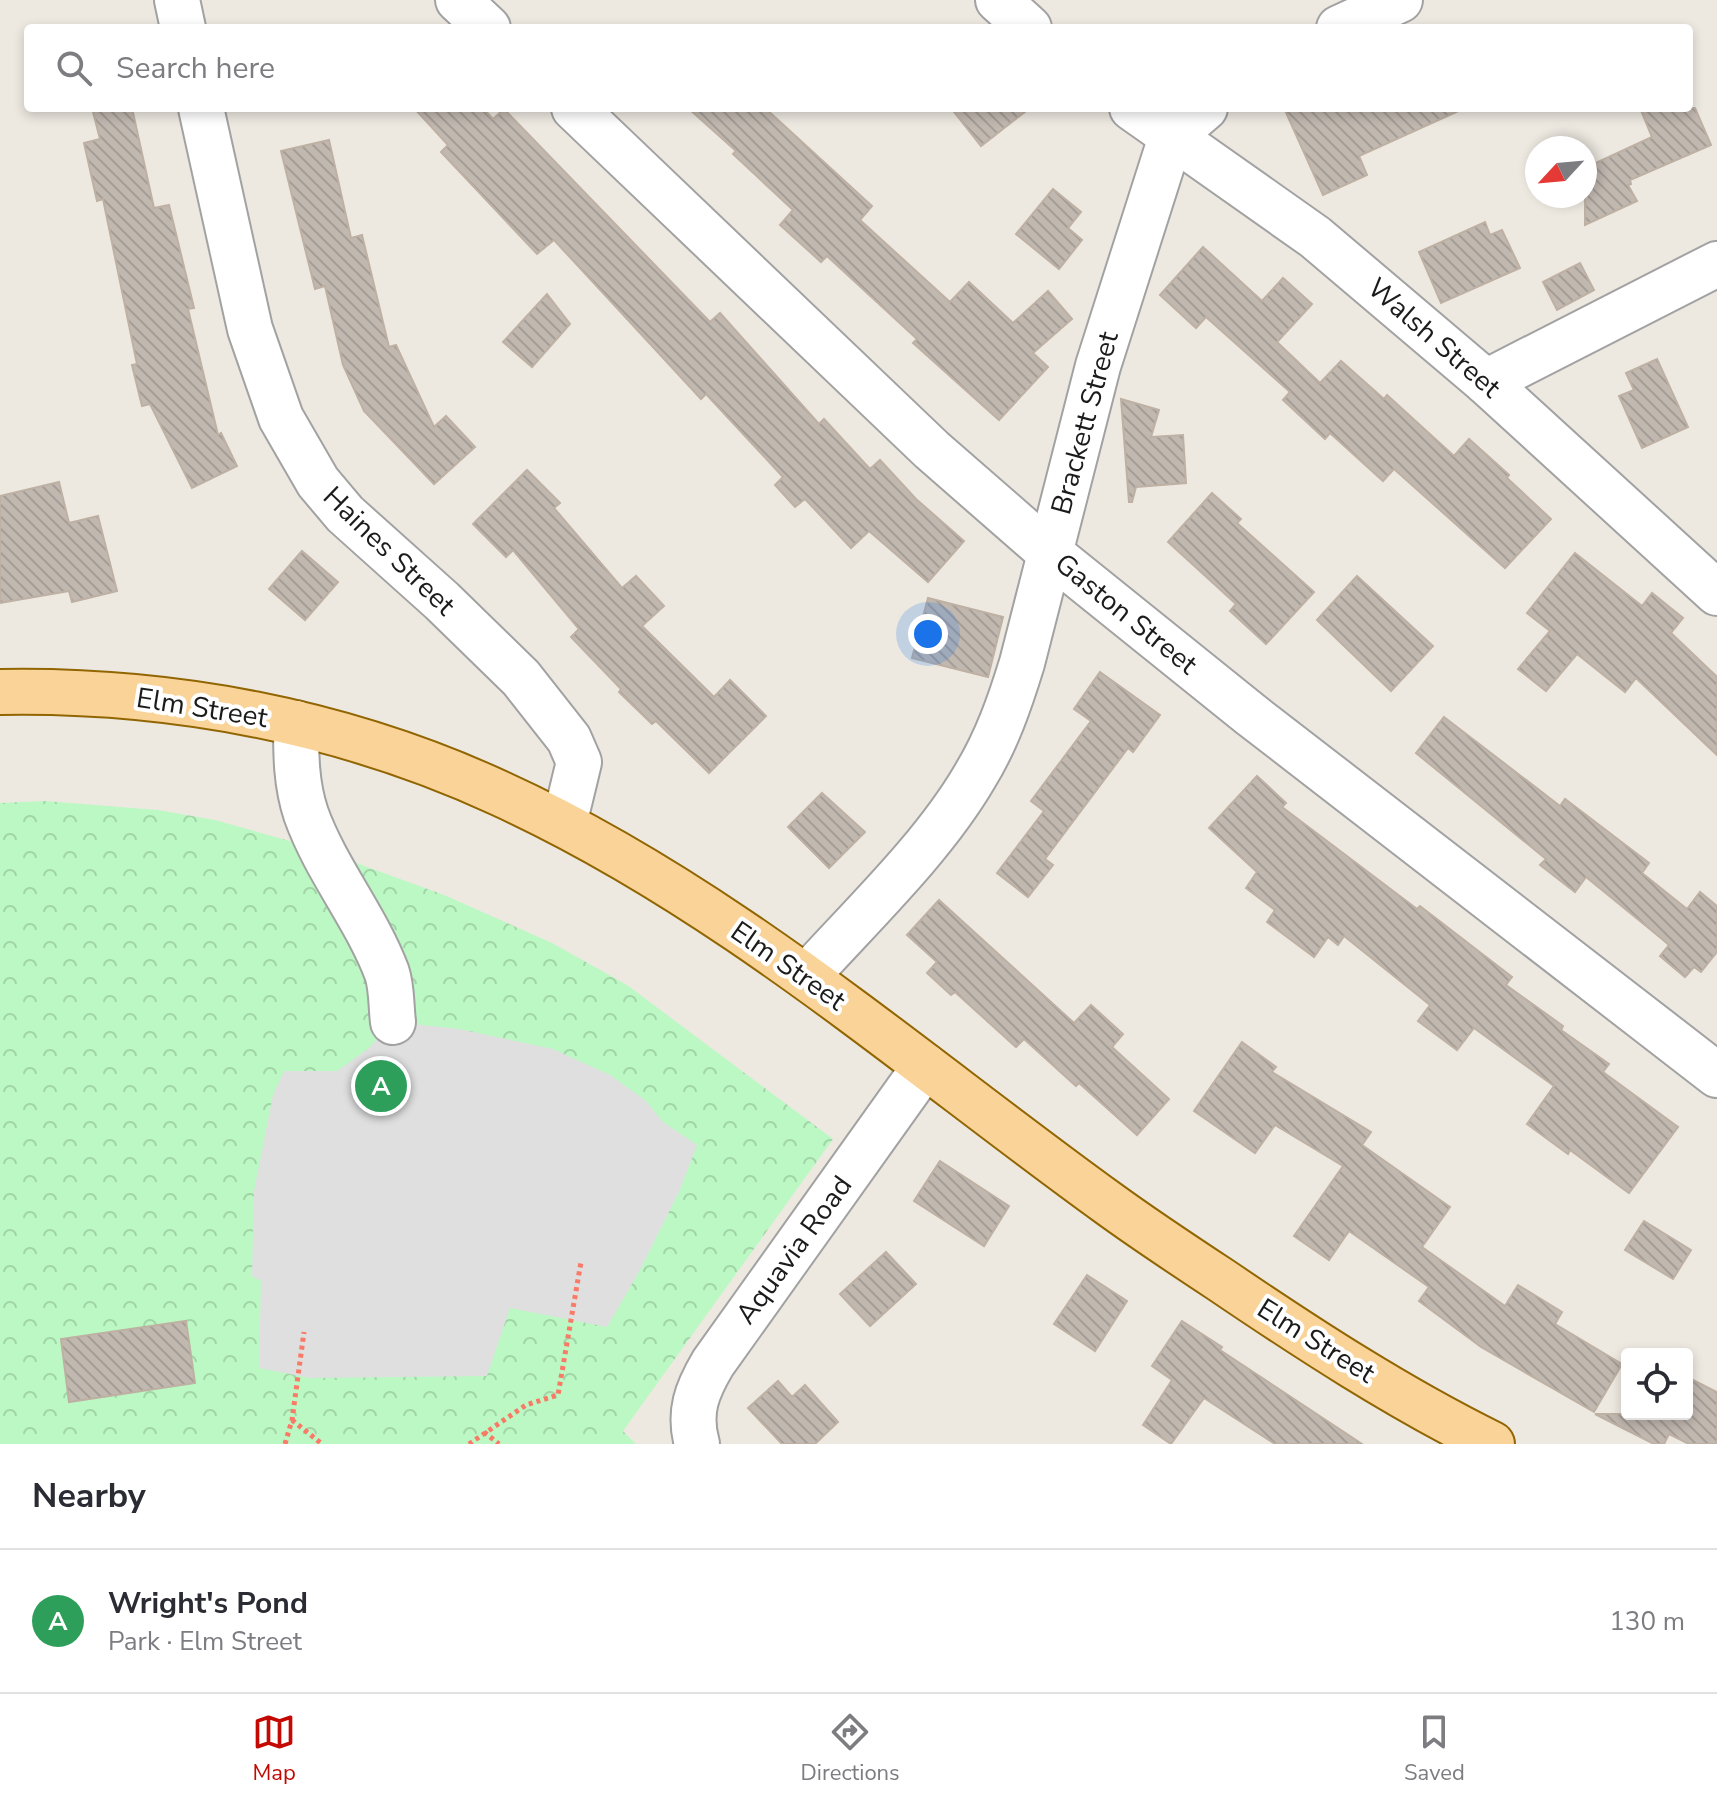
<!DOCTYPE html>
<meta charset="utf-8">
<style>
:root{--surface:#fff;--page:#f2f2f3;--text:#2b2b33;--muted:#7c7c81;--line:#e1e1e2;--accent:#c40902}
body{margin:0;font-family:"Nunito Sans",sans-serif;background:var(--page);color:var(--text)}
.controls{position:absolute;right:24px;bottom:24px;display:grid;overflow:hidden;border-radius:8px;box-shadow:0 4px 12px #0003}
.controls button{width:72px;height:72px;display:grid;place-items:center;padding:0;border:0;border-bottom:2px solid var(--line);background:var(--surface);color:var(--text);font:40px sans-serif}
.compass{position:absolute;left:1525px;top:136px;width:72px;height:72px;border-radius:50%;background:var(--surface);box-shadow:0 4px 12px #0003;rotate:244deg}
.you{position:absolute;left:928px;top:634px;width:28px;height:28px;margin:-20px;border:6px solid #fff;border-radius:50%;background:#1a73e8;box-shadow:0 0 0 12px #1a73e833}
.badge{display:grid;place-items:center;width:52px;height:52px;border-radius:50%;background:var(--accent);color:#fff;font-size:26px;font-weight:700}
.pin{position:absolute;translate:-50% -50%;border:4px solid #fff;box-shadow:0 2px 8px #0006}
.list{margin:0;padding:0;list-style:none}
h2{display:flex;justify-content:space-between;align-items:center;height:104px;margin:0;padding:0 32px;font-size:34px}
h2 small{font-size:26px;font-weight:400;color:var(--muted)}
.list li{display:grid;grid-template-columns:52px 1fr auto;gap:24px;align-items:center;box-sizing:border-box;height:144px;padding:0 32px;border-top:2px solid var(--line)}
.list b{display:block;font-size:30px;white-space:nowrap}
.list p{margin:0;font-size:26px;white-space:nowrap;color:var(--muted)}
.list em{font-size:26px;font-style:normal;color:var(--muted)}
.icon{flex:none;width:44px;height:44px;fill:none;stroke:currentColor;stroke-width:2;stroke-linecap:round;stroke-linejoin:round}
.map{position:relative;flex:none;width:1717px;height:1444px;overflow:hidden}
.search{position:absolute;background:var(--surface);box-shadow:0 4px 12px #0003;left:24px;right:24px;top:24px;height:88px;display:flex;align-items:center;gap:20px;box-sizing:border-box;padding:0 28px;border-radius:8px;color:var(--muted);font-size:30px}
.sheet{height:248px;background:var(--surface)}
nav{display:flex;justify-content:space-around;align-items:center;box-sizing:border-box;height:112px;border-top:2px solid var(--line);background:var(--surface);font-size:22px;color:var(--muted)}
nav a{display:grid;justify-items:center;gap:4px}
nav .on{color:var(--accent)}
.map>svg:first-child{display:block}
.park{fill:url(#park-crowns)}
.parking{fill:#dfdfdf}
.building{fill:url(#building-back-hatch);stroke:#beb0a3;stroke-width:2}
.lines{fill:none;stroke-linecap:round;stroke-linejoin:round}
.minor-casing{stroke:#a2a2a2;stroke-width:48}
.major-casing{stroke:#916602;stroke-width:48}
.path{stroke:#f87a67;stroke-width:5;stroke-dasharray:4 4;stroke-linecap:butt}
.minor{stroke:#fff;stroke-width:44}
.major{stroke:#fad398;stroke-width:44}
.labels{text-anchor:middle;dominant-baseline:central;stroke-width:8;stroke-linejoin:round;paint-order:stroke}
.street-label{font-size:28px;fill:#1b1b1b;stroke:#fff}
</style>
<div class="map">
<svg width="1717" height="1444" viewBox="0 0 1717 1444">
<defs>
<pattern id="park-crowns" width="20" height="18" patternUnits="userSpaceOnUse" patternTransform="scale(2)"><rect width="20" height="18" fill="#bcf8c3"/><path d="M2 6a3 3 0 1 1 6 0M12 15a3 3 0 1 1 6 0" fill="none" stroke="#a1d4a7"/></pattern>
<pattern id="building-back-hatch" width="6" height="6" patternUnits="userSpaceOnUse" patternTransform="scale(2)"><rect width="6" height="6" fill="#c1b8b0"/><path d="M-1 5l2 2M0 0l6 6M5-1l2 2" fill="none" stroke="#a59e97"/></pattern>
</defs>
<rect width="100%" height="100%" fill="#ede9e1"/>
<path class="park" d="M45,801L158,810L215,820L318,849L444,895L552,943L627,985L833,1139L623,1431L636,1444H0V803Z"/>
<path class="parking" d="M393,1022L459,1029L553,1049L610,1075L645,1100L663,1122L697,1145L679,1192L640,1270L607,1327L510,1308L487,1376L310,1378L259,1368L261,1281L252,1276L254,1191L273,1095L284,1071H337L368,1049Z"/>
<g class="building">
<path d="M92,108H132L154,208L169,205L194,308L188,309L218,435L221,433L237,466L192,488L150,404L142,406L132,365L137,364L103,199L97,201L84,143L100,139Z"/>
<path d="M414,108H483L493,119L504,109L710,322L720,313L819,424L824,419L870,469L880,460L916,499L964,541L928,582L869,531L851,548L805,499L795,507L775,485L783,477L706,394L701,399L554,240L537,254L441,152L448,145Z"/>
<path d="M688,108H765L872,206L860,220L950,302L969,282L1013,323L1048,291L1072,319L1033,353L1048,367L999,420L913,343L917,339L827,256L821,262L780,225L793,210L733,154L736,151Z"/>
<path d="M951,108H1030L981,146Z"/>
<path d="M1284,108H1465L1359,156L1367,175L1323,195Z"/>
<path d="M1640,108H1695L1711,145L1630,180L1631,184L1628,185L1637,201L1585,225V168L1652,137Z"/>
<path d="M329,140L351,238L362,235L389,347L396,345L434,427L446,416L475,447L434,484L364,411L343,365L325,286L315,289L281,151Z"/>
<path d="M1053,189L1081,212L1068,228L1082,240L1059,269L1016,234Z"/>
<path d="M1485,222L1490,235L1502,230L1520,268L1441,303L1419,252Z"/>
<path d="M1203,247L1262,301L1283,278L1312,304L1277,342L1320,383L1341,361L1384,399L1387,395L1454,456L1469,439L1509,475L1507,478L1551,519L1505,568L1394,469L1383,481L1330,433L1325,439L1283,400L1290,392L1206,317L1196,328L1160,295Z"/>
<path d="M1580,263L1594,290L1557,310L1543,282Z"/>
<path d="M547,294L570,324L532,367L503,342Z"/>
<path d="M1657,359L1688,427L1642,448L1619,396L1634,390L1626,373Z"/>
<path d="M1121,399L1159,410L1151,437L1183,435L1186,483L1136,487L1132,502H1129Z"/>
<path d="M527,470L560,503L554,508L622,588L636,576L664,606L642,626L714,697L730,680L766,716L709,773L656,721L652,724L619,692L621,689L571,637L579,629L513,550L506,557L473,524Z"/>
<path d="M59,482L69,523L98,516L117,591L72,602L69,591L0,603V496Z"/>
<path d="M1212,493L1241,519L1237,523L1314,592L1266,644L1230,611L1236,604L1168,542Z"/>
<path d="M302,551L338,582L305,620L269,589Z"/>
<path d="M1575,553L1642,606L1652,593L1683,618L1671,633L1717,677V755L1636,678L1625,692L1577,654L1546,691L1518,669L1550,631L1527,613Z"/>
<path d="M1357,576L1433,646L1391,691L1317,620Z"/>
<path d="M928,598L1003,617L988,677L912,658Z"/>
<path d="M1100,672L1160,715L1133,752L1128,748L1045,859L1053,865L1028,897L997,873L1044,811L1031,801L1091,721L1074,709Z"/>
<path d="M1444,717L1560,806L1565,799L1649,863L1642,873L1687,909L1700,892L1717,906V952L1701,972L1694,967L1685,977L1660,956L1669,945L1662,939L1586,877L1575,892L1540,865L1546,859L1416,753Z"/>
<path d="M1257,776L1286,803L1282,807L1417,909L1420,906L1512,977L1506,985L1563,1026L1561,1030L1609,1064L1603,1072L1678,1127L1629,1193L1570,1150L1568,1154L1527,1124L1554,1086L1474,1028L1457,1050L1418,1021L1430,1005L1344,936L1338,945L1328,937L1314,957L1267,922L1275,910L1246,888L1257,872L1209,828Z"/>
<path d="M822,793L865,832L829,868L788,827Z"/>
<path d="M939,900L1074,1023L1091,1005L1123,1034L1112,1047L1169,1099L1137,1135L1079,1083L1076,1086L1024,1039L1016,1047L955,992L951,995L927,973L937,962L907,935Z"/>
<path d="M1242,1042L1276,1067L1272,1072L1371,1132L1362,1145L1450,1207L1422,1247L1505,1306L1518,1285L1562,1312L1555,1324L1622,1364L1594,1412L1481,1347L1419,1301L1429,1287L1349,1231L1329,1260L1294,1236L1343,1166L1275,1125L1255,1153L1194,1111Z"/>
<path d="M940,1161L1009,1206L984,1246L914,1201Z"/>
<path d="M1644,1221L1691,1250L1673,1279L1625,1250Z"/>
<path d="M886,1252L916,1284L870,1326L840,1294Z"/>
<path d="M1087,1275L1127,1301L1095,1351L1054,1324Z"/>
<path d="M186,1321L195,1383L69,1402L61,1339Z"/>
<path d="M1182,1321L1222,1347L1220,1350L1362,1444H1275L1204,1398L1171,1444L1143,1425L1172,1380L1152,1366Z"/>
<path d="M1687,1377L1717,1392V1444H1689L1669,1434L1664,1444H1654L1595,1414H1687Z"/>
<path d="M778,1381L792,1397L805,1385L838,1422L815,1444H782L748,1408Z"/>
</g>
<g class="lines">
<defs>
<g id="minor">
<path d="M177,0L183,28"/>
<path d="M458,0L488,28"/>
<path d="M998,0L1029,28"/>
<path d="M1339,28L1400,0"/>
<path d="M201,108L250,329L281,418L318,482L345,514L442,601L521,678L569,739L579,762L564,824"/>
<path d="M574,108L932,450L1050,553L1250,714L1717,1075"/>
<path d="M1132,108L1315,237L1486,382L1717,593"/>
<path d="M1486,382L1717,264"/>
<path d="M296,723C296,755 296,784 306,814C326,870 366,917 387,973C392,988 391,1006 393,1022"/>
<path d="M806,977C862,915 933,848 975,776C997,740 1010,702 1022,663L1098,366L1171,137L1205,108"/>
<path d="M697,1444C688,1412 697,1390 713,1363L925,1066"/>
</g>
<path id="major" d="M0,692C171,689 343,721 499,793C723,895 910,1060 1108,1203C1145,1230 1183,1255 1221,1280C1308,1339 1397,1397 1492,1444"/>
</defs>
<use href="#minor" class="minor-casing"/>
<use href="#major" class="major-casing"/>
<g class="path">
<path d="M292,1420L322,1444"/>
<path d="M484,1432L499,1444"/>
<path d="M285,1444L292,1420L304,1332"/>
<path d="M469,1444L526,1405L558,1395L581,1262"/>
</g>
<use href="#minor" class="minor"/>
<use href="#major" class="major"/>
</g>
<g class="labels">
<g class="street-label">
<text transform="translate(1434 338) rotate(41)">Walsh Street</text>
<text transform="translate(1085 423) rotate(-75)">Brackett Street</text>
<text transform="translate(389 551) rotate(44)">Haines Street</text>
<text transform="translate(1126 614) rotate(39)">Gaston Street</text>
<text transform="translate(202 708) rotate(9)">Elm Street</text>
<text transform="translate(788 966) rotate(35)">Elm Street</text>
<text transform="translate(794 1250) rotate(-54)">Aquavia Road</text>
<text transform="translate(1316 1341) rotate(32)">Elm Street</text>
</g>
</g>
</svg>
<div class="controls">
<button><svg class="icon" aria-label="locate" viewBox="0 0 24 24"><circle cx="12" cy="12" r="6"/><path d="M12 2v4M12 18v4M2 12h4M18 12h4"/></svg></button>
</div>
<svg class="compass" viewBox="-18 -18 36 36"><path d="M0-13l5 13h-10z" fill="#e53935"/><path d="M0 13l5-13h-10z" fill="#7c7c81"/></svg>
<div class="you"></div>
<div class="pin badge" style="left:381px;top:1086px;background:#2e9e5b">A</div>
<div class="search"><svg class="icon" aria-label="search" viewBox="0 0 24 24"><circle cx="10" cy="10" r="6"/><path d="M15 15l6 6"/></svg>Search here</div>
</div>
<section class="sheet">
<h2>Nearby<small></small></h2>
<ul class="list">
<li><span class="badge" style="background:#2e9e5b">A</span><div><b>Wright's Pond</b><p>Park · Elm Street</p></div><em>130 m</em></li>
</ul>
</section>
<nav>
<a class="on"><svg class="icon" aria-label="map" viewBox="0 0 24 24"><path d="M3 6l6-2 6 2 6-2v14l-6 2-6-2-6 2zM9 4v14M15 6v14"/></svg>Map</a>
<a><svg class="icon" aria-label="directions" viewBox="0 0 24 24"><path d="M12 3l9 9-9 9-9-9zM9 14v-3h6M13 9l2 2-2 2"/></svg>Directions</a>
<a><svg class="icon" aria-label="saved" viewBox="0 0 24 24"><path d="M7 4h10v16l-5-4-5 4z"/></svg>Saved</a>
</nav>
